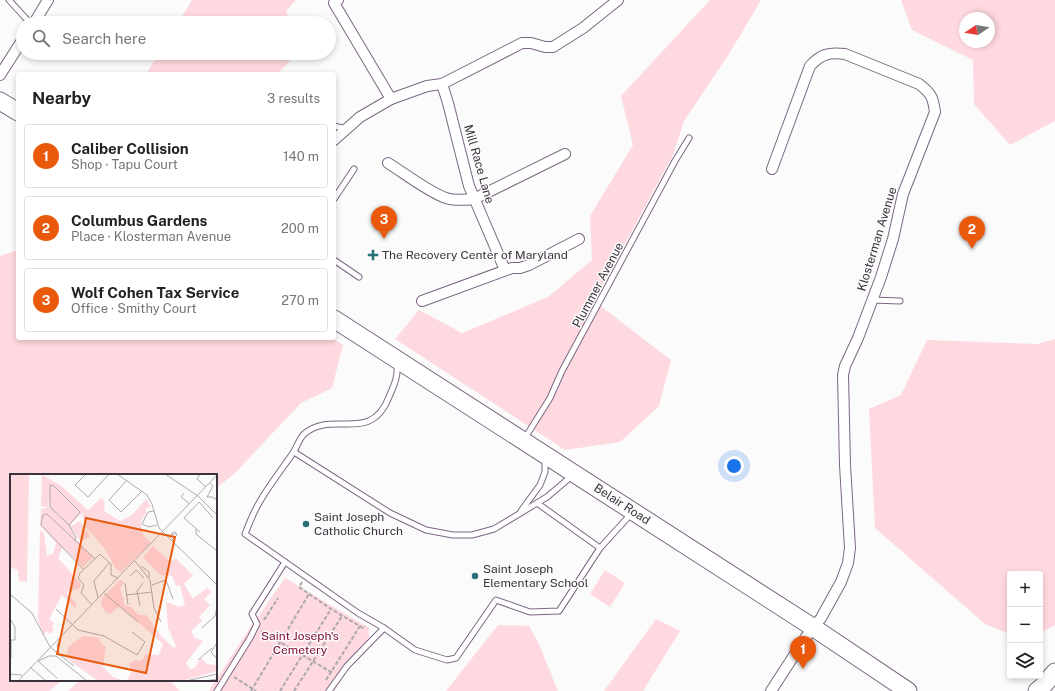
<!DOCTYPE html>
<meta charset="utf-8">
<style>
:root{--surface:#fff;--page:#f6f6f6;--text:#222;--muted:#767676;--line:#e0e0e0;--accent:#ea580c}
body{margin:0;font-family:"Public Sans",sans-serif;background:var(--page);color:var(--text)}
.controls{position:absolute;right:12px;bottom:12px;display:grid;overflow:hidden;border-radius:4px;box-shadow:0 2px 6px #0003}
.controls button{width:36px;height:36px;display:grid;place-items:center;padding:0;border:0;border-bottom:1px solid var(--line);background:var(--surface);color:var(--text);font:20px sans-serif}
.compass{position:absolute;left:959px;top:12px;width:36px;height:36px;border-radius:50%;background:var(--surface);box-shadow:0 2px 6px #0003;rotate:258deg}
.you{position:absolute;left:734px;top:466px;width:14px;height:14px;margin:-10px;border:3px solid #fff;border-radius:50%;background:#1a73e8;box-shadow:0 0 0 6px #1a73e833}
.badge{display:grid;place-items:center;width:26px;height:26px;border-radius:50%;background:var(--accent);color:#fff;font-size:13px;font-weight:700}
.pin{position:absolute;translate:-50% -33px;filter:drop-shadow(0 1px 2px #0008)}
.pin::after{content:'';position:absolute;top:21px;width:14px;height:12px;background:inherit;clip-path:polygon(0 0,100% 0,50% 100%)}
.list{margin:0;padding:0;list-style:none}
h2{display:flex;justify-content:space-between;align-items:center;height:52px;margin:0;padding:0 16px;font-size:17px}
h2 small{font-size:13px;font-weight:400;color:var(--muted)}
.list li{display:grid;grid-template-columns:26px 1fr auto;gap:12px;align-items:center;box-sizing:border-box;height:64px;margin:0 8px 8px;padding:0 8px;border:1px solid var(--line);border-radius:4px}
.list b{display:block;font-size:15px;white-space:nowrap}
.list p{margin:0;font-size:13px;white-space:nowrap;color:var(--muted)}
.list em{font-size:13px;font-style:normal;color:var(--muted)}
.icon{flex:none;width:22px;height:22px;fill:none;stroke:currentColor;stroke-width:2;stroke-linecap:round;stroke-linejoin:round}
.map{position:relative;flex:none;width:1055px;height:691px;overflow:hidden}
.search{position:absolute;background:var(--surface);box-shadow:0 2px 6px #0003;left:16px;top:16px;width:320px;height:44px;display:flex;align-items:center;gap:10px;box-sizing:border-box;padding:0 14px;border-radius:22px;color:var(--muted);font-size:15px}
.panel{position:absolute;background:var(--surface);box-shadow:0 2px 6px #0003;left:16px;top:72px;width:320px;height:268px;border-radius:4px}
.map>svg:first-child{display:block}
.green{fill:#ffd9e0;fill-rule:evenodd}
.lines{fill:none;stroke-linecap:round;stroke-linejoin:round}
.service-casing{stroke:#7c6782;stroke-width:7}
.minor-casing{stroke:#7c6782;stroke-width:12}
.trunk-casing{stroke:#7c6782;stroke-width:19}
.path{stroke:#aca8ad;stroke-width:2;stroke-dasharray:4 2;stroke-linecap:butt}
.service{stroke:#fff;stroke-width:5}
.minor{stroke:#fff;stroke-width:10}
.trunk{stroke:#fff;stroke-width:17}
.poi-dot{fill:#277176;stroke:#fbfbfb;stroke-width:1.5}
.labels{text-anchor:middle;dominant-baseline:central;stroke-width:3;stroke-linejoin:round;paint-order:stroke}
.street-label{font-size:12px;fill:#3b323d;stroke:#fbfbfb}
.poi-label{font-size:12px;fill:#3b323d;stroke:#fbfbfb;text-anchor:start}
.park-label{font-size:12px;fill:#7e0838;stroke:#fbfbfb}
.inset-road{fill:none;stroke:#aeabaf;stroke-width:1}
.view{fill:#e8590c;fill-opacity:0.15;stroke:#e8590c;stroke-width:2}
.inset-edge{fill:none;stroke:#3b323d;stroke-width:2}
</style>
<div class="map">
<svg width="1055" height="691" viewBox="0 0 1055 691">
<rect width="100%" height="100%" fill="#fbfbfb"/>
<g class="green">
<path d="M192,0H296L286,11L290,23H178Z"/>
<path d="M710,0H761L729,54L684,121L673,155L594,301L671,360L659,406L620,442L565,450L395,339L419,310L462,333L548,297L592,260L590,216L633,145L621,96Z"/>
<path d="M901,0H1055V121L1010,145L974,104L973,60L912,30ZM965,18H989V42H965Z"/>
<path d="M159,53H298L277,74H146Z"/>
<path d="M18,250V338H332L343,345L332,388L301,403L233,475L216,488V475H11V680H63L49,691H0V256Z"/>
<path d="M1055,339V625L1040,633V574H1010V634H1009L985,624L875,528L869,409L901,395L927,340L1037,344Z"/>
<path d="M605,570L625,583L610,607L590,594Z"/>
<path d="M285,578L369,628V637L334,691H209L249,629Z"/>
<path d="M656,619L680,631L643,691H604Z"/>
<path d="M498,625L529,626L539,644L558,691H446Z"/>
<path d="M80,680H169L180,691H68Z"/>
</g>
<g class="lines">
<defs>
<g id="service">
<path d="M9,0L30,23"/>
<path d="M334,126L346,129"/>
<path d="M334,199L354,169"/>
<path d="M334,260L359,277"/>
<path d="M872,300L900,301"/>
<path d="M397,365C398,378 394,385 389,397C370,445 333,409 304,434C299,439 297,447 293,453C282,469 269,485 259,503C253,513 249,524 245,534L358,613L384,628L415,650L447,660L456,658L496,600L530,612L559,611L600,548L631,514"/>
<path d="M525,438L550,398L562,371L675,161L689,138"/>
<path d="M294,452L390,513L426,530L453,535H472L494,529L547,497L573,475"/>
<path d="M537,503L600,548"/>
<path d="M521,511L540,485L545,472V460"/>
<path d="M217,691L250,638L257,624L252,614L285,562"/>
<path d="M329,691L347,666L384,628"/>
</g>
<g id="minor">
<path d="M338,0L334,3L391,99"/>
<path d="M34,23L48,0"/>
<path d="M0,75L23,39"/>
<path d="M442,84L448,103L469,186L505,270"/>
<path d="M334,140L360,117L391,99L427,86L442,84L522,43H531L545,47H553L583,28L618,0"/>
<path d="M388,163C404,173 430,193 446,198C455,201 465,200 474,199L565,154"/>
<path d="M422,301L512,268H520L529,265L579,239"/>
<path d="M771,691L806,637L821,618L841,582L848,563L850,548L845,465L843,375L845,366L858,338L881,277L893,239L903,194L935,112C933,97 931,93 919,84L845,54C829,52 821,54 810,66L772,169"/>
</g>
<g id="trunk">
<path d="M0,101L18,112"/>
<path d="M334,319L814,628L908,691"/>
<path d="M1037,691L1042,687L1055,672"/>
</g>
</defs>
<use href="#service" class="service-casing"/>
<use href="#minor" class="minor-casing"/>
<use href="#trunk" class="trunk-casing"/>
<g class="path">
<path d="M302,582L299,587L331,609L363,628L365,626"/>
<path d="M264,620L278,598"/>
<path d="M261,631L333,673"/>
<path d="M234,677L256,691"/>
<path d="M326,680L360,626"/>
<path d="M251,691L309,594"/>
<path d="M280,691L331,609"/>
<path d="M294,691L342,616"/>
</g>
<use href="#service" class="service"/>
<use href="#minor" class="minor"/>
<use href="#trunk" class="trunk"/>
</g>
<g class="poi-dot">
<path d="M371 249h4v4h4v4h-4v4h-4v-4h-4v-4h4z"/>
<circle cx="306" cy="524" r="4"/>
<circle cx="475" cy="576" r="4"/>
</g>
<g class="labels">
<g class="street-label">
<text transform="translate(479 164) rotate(74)">Mill Race Lane</text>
<text transform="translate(877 239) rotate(-73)">Klosterman Avenue</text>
<text transform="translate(598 285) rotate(-62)">Plummer Avenue</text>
<text transform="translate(622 504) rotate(33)">Belair Road</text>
</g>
<g class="poi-label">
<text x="382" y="255">The Recovery Center of Maryland</text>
<text x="314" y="517">Saint Joseph<tspan x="314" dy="14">Catholic Church</tspan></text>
<text x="483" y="569">Saint Joseph<tspan x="483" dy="14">Elementary School</tspan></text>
</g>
<g class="park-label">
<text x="300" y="636">Saint Joseph's<tspan x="300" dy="14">Cemetery</tspan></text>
</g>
</g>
<g transform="translate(10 474)">
<rect width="207" height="207" fill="#fbfbfb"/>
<path d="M0,0H19L17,108L9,107L8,96L0,93ZM32,1L50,11L78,36L91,24L95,27L94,37L110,47L122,41L136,25L141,33L136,34V39L131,47L133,61L141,69L111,98L106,95L95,75L75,52L72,39L61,50V52L70,47L80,62L71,68L61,53L67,67L83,84L73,93L52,74L48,84L71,110L70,114L56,118L67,131L65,134L52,121L39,145L44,149L42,153L44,156L40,160L37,157L33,161L28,145L30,56L34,59L37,82L43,80L46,69L30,51L31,35L39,33L38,24V33L31,32ZM143,72L160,88L165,84L183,101L174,110L183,125L197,114L201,118L194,125L200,131L189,143L192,147L181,157L185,164L193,167L176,189L180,195L185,194L191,184L197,190L207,191V197L172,207H117L121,198L119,189L125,186L131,187L136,180L149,181L153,170L110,132L100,140L95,137L91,131L92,124L111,105L114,109L110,114L115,132L121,133L129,141H136L152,163L164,174L166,172L158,154L156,128L169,133L175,131L170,111L166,112L162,102L150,101L133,83ZM73,162L89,164L90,168L96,173L93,193L103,203L114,207H88L56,184L58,173Z" fill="#ffd9e0"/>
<path class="inset-road" d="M76,0L65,11L78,23L99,0M107,0L137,21L142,30L149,54L207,111M155,0L188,22L207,41M190,0L187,5L196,13M117,6L99,26L111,38L132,17M200,9L203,12L197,23H202L207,26M174,19L171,23L180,30M144,37L138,38L132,50L139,53L147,51M59,51L70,38L44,12L40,11V33L59,51L66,63L65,67M186,55V60L207,77M190,58L174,44L189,28L203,44M161,67L167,61V60L165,58H164L161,60L163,61L166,59M125,87L140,106L144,134L151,148M131,92L139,98V104M74,96L31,51L33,41L37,40L85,85M120,102L126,96L134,104M115,109L118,131M142,111L156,106L163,125M94,119L128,148M0,120L22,139L40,173M116,121L142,118M88,124L84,107L99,89M82,131L71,119L74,111L68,104L70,99L90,80L101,90V101L108,104M130,132L127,117L133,109M46,135L68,156L94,162L127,181L135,168L122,158M0,145L5,153V166H1V184M192,154L205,142L207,133M207,169L201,178L207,185M40,173L64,192M49,179L47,172L50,164M188,186L202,174M28,187L47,204M28,187L39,182H46L77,207M20,193L36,207M0,200L12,201M8,207L207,1M176,207L207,200M195,207L207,205"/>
<path class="view" d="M76,44L165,63L136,199L47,180Z"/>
<rect width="207" height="207" class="inset-edge"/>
</g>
</svg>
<div class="controls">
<button>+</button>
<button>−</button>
<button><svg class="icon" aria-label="layers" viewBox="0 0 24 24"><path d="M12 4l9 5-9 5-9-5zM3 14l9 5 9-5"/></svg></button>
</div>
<svg class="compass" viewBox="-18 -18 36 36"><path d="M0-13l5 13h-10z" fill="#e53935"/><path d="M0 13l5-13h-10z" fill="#767676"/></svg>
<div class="you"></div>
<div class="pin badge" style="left:803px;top:669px">1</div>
<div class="pin badge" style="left:972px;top:249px">2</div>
<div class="pin badge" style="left:384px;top:239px">3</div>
<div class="search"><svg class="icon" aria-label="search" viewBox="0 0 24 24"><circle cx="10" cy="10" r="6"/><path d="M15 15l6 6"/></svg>Search here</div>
<section class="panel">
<h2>Nearby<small>3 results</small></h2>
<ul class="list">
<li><span class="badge">1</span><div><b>Caliber Collision</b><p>Shop · Tapu Court</p></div><em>140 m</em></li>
<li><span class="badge">2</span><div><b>Columbus Gardens</b><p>Place · Klosterman Avenue</p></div><em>200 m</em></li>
<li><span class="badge">3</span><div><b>Wolf Cohen Tax Service</b><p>Office · Smithy Court</p></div><em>270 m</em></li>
</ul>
</section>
</div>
